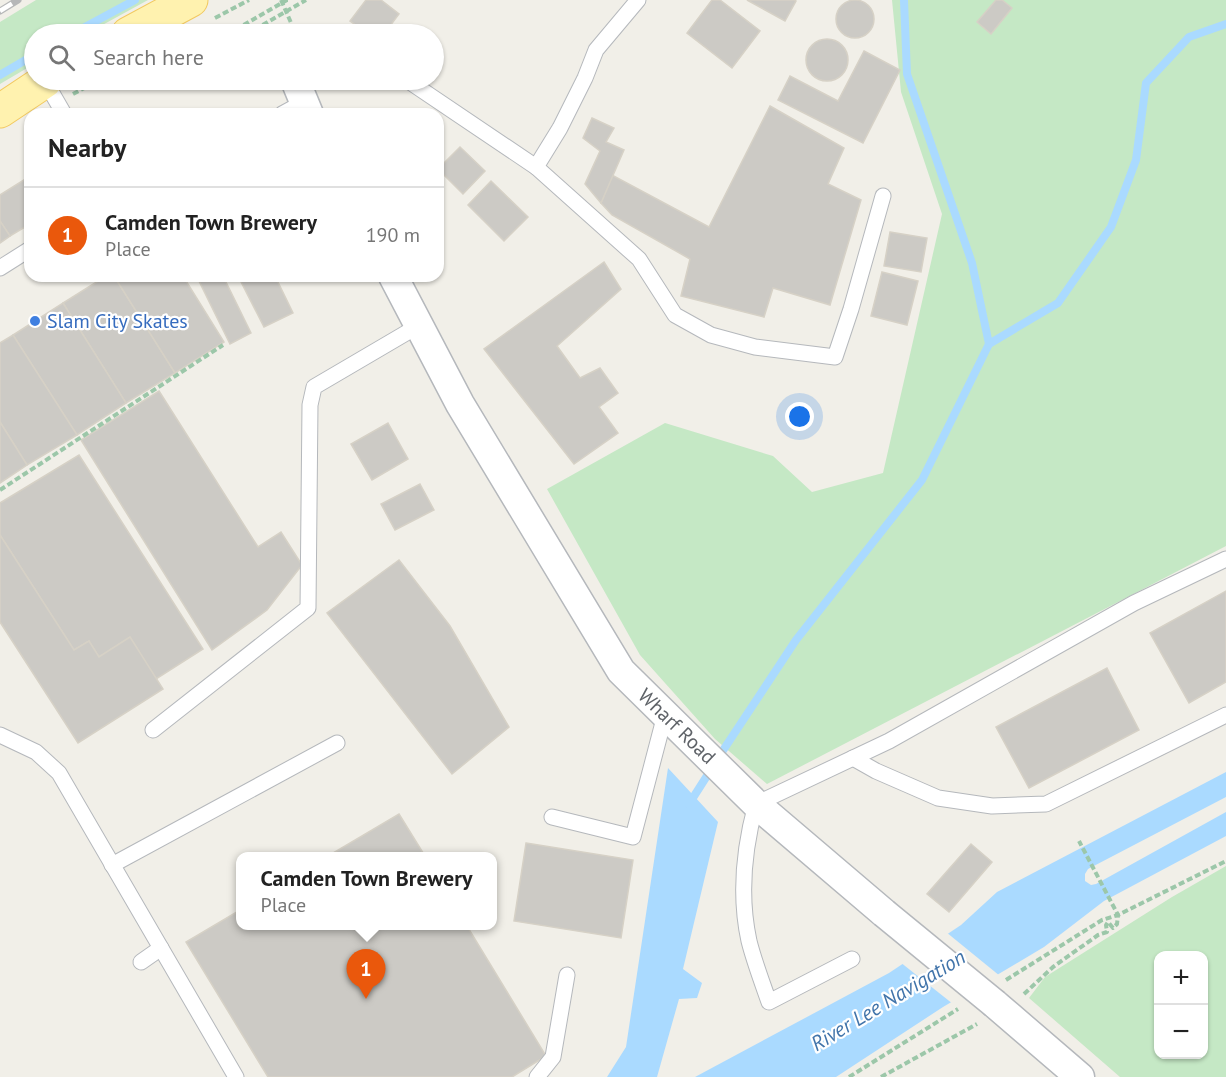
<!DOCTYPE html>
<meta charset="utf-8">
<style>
:root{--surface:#fff;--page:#f2f2f2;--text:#222;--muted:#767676;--line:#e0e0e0;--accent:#ea580c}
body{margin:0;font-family:"PT Sans",sans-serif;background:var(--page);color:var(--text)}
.controls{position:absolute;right:18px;bottom:18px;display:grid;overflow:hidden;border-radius:12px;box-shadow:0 2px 4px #0004}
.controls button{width:54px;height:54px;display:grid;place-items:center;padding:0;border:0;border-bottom:2px solid var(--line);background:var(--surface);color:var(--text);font:30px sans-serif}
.you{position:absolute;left:800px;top:417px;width:21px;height:21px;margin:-15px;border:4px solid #fff;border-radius:50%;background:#1a73e8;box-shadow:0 0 0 9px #1a73e833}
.badge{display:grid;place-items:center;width:39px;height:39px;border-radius:50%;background:var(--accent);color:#fff;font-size:20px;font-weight:700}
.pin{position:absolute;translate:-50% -50px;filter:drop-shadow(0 2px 3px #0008)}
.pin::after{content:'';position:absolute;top:32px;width:21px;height:18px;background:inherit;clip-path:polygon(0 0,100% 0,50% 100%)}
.popup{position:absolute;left:236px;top:852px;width:261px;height:78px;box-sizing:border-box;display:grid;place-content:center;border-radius:12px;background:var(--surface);filter:drop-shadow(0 2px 4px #0005);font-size:20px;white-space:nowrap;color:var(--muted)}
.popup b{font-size:22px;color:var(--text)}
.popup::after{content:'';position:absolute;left:50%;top:100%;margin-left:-12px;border:12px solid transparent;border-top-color:var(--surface)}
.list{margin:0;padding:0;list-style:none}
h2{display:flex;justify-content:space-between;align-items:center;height:78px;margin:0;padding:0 24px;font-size:26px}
h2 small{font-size:20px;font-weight:400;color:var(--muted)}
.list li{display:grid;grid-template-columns:39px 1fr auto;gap:18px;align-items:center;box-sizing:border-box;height:96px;padding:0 24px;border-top:2px solid var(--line)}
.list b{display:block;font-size:22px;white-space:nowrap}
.list p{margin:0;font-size:20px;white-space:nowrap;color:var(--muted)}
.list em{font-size:20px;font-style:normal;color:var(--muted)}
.icon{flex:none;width:33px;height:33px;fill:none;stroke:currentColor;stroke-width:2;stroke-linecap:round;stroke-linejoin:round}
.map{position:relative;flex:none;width:1226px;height:1077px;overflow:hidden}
.search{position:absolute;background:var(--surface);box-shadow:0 2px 4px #0004;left:24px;top:24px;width:420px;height:66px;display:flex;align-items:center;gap:15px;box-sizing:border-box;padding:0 21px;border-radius:33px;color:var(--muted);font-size:22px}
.panel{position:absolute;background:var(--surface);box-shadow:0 2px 4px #0004;left:24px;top:108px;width:420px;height:174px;border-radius:18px}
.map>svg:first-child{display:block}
.green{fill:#c5e8c5;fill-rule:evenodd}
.water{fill:#aadaff}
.pier{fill:#f1efe8}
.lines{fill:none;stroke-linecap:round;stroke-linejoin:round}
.stream{stroke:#aadaff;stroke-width:8}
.building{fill:#cccac5;stroke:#d6d1c6;stroke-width:1.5}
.service-casing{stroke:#b5b8bc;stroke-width:17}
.minor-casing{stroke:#b5b8bc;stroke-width:31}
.primary-casing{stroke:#f2c960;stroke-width:35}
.path{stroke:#9cc7a9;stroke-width:4;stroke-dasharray:6 3;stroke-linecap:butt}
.service{stroke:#fff;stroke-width:15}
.minor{stroke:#fff;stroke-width:28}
.primary{stroke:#fff2af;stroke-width:33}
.rail-casing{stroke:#b6b7b8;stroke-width:7}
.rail{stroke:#fff;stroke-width:4.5;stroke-dasharray:14;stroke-linecap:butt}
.minor-bridge-casing{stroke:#b5b8bc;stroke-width:31;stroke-linecap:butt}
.path-bridge{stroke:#9cc7a9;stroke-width:4;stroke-dasharray:6 3;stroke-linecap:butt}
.minor-bridge{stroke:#fff;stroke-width:28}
.shop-dot{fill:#3f7fe0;stroke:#fff;stroke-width:2}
.labels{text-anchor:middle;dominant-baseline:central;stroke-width:4.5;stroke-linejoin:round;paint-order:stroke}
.shop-label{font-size:20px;fill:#366cbe;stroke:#fff;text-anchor:start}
.street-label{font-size:20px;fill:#5f6368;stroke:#fff}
.water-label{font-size:21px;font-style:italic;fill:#4174aa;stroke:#fff}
</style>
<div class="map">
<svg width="1226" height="1077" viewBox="0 0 1226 1077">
<rect width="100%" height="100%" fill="#f1efe8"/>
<g class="green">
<path d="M36,0H148L86,34H34V64L0,84V22Z"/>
<path d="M892,0H1226V546L767,784L715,739L640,655L547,489L665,423L773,456L812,492L883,473L942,214L901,92Z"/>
<path d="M1226,866V1077H1120L1029,998L1045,977L1172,897ZM1158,956H1204V1054H1158Z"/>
</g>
<g class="water">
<path d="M668,768L718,822L683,969L702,983L697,998L679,999L657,1077H607L626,1047Z"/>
<path d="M1226,772V797L1088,869L1085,874V881L1091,885L1096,884L1226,812V836L1104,901L1044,947L943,1007L836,1077H695L889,973L961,925L997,892Z"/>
</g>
<path class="pier" d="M946,932L1000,976L953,1004L900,962Z"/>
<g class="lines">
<g class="stream">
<path d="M72,34L135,0"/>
<path d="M0,75L34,55"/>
<path d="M989,344L1058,303L1111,227L1136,160L1146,83L1189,37L1226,24"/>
<path d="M718,758L796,640L922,480L989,344L972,263L907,74L904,0"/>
<path d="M689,804L712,768"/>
</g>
</g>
<g class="building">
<circle cx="855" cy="19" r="19"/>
<path d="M366,0H381L399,14L384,34H369L350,21Z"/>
<path d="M712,0H720L760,31L732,68L687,33Z"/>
<path d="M747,0H794L796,1L785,21Z"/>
<path d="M996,0H1002L1012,8L991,34L977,22Z"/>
<circle cx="827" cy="60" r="21"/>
<path d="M864,51L900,70L863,143L778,100L790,76L838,101Z"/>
<path d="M770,106L844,148L828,184L861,200L830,305L773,288L764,317L681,296L690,259L612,215L601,203L612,175L709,227Z"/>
<path d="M592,118L614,128L606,142L624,150L601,203L585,184L600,151L583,138Z"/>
<path d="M460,147L485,171L463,194L438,169Z"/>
<path d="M30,176V224L10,236L0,221V195Z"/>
<path d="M491,181L528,217L504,241L468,205Z"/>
<path d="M0,221L10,236L0,243Z"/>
<path d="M890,232L927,238L921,272L884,266Z"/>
<path d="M604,262L621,289L557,346L580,378L600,368L618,393L599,407L618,433L574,464L484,349Z"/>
<path d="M882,272L918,281L907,325L871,316Z"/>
<path d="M106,276H114L175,373L126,403L63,303Z"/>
<path d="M114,276H183L224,342L175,373Z"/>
<path d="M204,276H223L251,333L230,344L198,279Z"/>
<path d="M238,276H275L293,313L264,327Z"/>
<path d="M63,303L126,403L77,435L13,335Z"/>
<path d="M13,335L77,435L27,465L0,422V343Z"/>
<path d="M159,391L258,547L281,532L302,565L267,610L212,650L81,440Z"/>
<path d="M0,422L27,465L0,483Z"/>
<path d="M388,423L408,459L372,480L351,444Z"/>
<path d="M79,455L203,649L156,679L130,637L99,657L89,641L74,650L0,535V503Z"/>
<path d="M420,484L434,510L395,530L381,504Z"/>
<path d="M0,535L74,650L89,641L99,657L130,637L163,689L78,743L0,622Z"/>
<path d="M399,560L450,626L509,727L452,774L327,613Z"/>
<path d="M1226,591V682L1189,703L1150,633Z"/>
<path d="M1107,668L1139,730L1029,788L996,727Z"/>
<path d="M399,814L425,856H328Z"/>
<path d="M526,843L633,860L621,938L514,921Z"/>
<path d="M971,844L992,862L949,912L927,894Z"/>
<path d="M240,910V926H467L546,1056L512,1077H268L186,942Z"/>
</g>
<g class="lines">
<defs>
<g id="service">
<path d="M407,80L536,167L639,259L675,315L711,335L755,347L835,357L851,309L883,196"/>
<path d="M45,81L64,114"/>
<path d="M282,114L304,102"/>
<path d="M536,167L560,128L585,78L596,50L638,0"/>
<path d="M0,268L30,249"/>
<path d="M153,730L308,608L310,405L314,387L418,326"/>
<path d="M0,735L36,752L59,773L236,1077"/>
<path d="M853,758L876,771L938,798L992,806L1046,804L1226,715"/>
<path d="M552,817L633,837L665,715"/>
<path d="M112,865L337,743"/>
<path d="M852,959L769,1002C762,982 754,961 749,941C739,895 744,848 756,804L889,741L1134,603L1226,559"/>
<path d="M141,962L161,948"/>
<path d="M537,1077L553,1057L567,975"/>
</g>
<g id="minor">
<path d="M295,80L309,114"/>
<path d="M393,276L460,404L621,671L756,804L884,913"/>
<path d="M995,1004L1080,1077"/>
</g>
<g id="primary">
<path d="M128,34L191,0"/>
<path d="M0,111L45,81"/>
</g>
</defs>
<use href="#service" class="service-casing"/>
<use href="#minor" class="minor-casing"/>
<use href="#primary" class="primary-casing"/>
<g class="path">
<path d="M281,0L296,34"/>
<path d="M287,0H288"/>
<path d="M215,18L249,0"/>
<path d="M247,34L306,0"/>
<path d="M164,80L166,82L170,80"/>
<path d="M73,94L99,80"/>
<path d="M0,490L223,345"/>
<path d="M1006,980L1102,920L1118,915L1226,861"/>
<path d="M1024,994L1053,967L1098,935L1107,932L1106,925L1108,922L1113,928L1117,924L1118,915L1079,841"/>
<path d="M849,1077L958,1009"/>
<path d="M881,1077L977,1024"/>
</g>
<use href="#service" class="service"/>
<use href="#minor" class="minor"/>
<use href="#primary" class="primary"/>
<defs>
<path id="rail" d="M0,11L18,0"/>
</defs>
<use href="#rail" class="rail-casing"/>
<use href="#rail" class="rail"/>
<defs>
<path id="minor-bridge" d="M884,913L995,1004"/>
</defs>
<use href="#minor-bridge" class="minor-bridge-casing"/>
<path class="path-bridge" d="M228,34L287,0"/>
<use href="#minor-bridge" class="minor-bridge"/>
</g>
<circle class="shop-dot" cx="35" cy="321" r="6"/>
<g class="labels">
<g class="shop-label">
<text x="47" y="321">Slam City Skates</text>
</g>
<g class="street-label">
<text transform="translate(677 726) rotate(44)">Wharf Road</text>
</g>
<g class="water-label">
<text transform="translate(888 1000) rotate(-31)">River Lee Navigation</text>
</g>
</g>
</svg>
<div class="controls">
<button>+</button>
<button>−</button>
</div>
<div class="you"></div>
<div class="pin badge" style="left:366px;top:999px">1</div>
<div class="popup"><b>Camden Town Brewery</b>Place</div>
<div class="search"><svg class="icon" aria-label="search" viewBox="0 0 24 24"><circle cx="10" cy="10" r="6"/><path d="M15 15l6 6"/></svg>Search here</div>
<section class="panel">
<h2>Nearby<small></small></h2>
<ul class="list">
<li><span class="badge">1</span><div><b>Camden Town Brewery</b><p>Place</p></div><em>190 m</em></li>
</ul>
</section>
</div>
